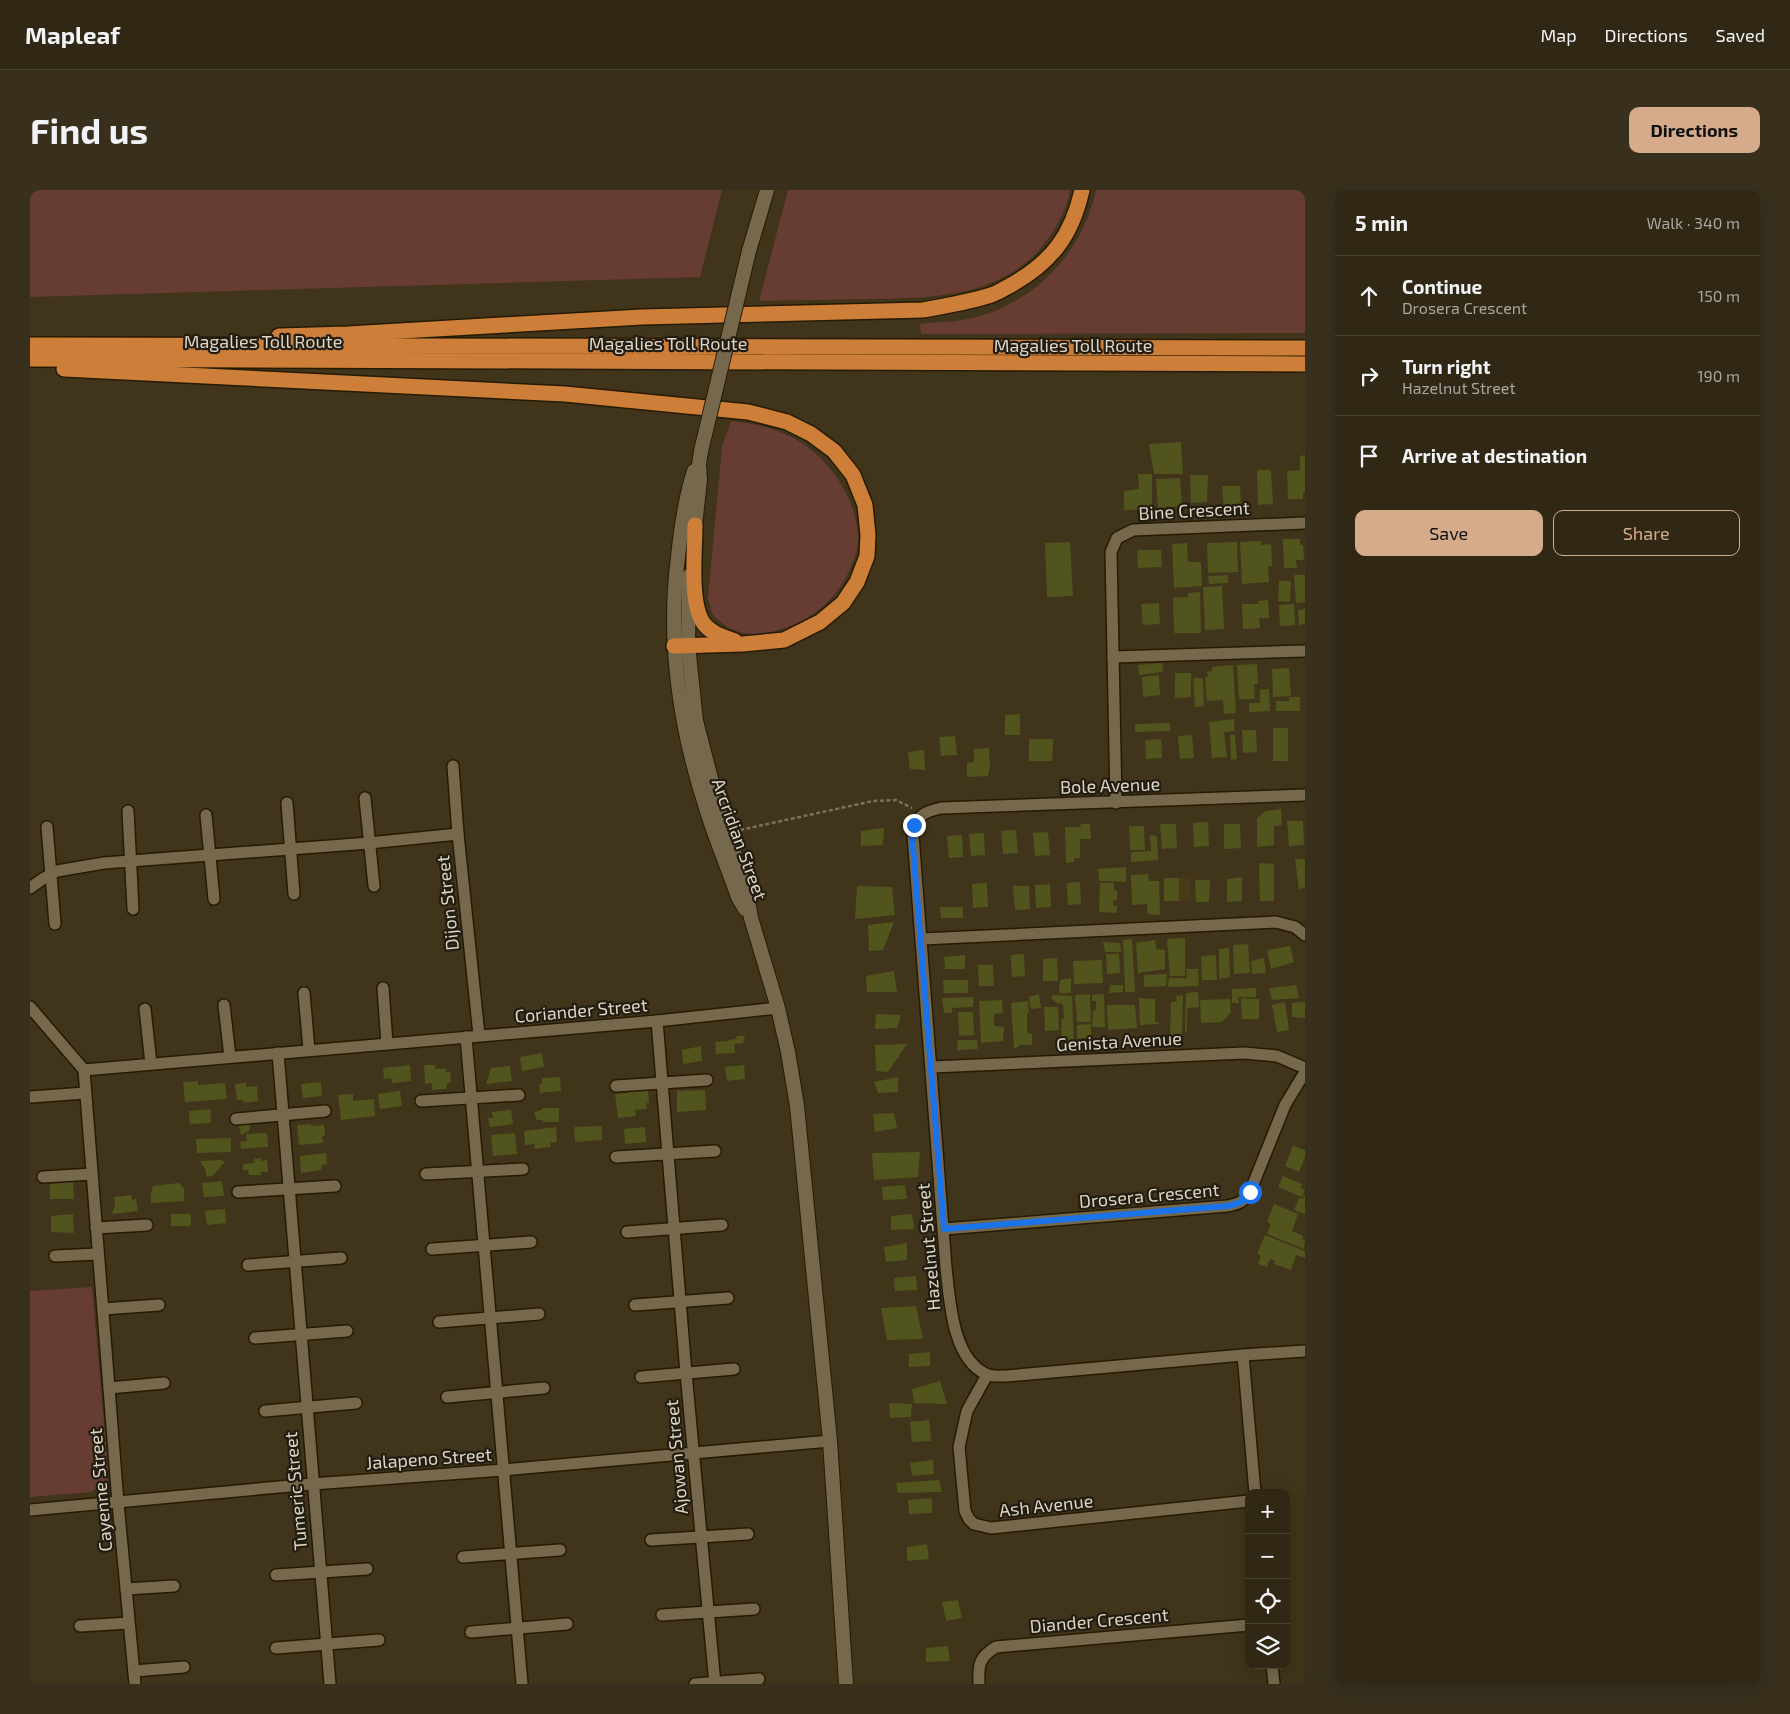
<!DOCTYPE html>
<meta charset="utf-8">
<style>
:root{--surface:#302714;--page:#382f1d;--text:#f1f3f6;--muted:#a8a5a0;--line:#4b4434;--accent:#d6ab8b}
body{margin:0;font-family:"Exo 2",sans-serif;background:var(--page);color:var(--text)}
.controls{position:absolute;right:15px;bottom:15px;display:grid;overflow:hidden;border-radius:10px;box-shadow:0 5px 20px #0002}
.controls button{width:45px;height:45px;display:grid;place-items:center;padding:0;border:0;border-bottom:1px solid var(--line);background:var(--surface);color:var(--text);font:25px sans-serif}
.stop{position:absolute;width:15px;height:15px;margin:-11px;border:4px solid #1a73e8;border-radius:50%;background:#fff}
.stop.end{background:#1a73e8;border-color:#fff;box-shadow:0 1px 5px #0008}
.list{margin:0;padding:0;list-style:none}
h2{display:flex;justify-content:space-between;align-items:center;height:65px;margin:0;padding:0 20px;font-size:21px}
h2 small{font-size:16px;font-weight:400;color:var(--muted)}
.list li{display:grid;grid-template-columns:32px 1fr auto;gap:15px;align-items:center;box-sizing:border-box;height:80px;padding:0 20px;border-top:1px solid var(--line)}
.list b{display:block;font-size:19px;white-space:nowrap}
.list p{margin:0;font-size:16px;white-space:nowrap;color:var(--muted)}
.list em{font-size:16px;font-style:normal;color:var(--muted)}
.actions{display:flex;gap:10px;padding:15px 20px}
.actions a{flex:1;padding:11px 0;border:1px solid var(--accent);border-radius:10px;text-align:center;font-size:18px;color:var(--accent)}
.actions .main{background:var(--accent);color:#111}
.icon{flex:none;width:28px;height:28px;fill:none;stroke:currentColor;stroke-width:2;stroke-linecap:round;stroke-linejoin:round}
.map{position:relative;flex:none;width:1275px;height:1494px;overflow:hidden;border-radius:10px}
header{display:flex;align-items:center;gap:30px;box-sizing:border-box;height:70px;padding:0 25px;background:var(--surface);border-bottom:1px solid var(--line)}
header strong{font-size:24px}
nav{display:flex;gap:28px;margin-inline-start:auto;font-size:18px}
.intro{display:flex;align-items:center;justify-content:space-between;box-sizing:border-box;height:120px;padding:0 30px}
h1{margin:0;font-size:35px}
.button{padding:12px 22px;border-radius:10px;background:var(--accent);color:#111;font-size:18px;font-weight:700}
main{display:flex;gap:30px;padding:0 30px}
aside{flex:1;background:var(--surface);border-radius:10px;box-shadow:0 5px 20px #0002}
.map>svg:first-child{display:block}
.built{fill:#493a18}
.green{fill:#673d33}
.building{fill:#52541e}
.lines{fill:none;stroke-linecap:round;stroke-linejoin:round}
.minor-casing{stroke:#261b02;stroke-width:14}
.tertiary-casing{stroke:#261b02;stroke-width:16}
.motorway-casing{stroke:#261b02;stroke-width:18}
.path{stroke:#7b715b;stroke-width:2.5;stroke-dasharray:4 2.5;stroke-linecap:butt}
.minor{stroke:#75684d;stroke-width:11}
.tertiary{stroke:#75684d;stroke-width:14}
.motorway{stroke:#cd7f39;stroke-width:15}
.tertiary-bridge-casing{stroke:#261b02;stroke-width:16;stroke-linecap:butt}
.tertiary-bridge{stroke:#75684d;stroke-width:14}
.route{stroke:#1a73e8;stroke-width:6}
.labels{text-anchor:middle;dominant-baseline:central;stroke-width:4.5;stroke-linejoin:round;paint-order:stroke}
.street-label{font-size:18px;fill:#dcd4c5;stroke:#221c11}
</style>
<header>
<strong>Mapleaf</strong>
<nav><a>Map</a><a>Directions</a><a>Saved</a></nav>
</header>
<div class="intro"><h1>Find us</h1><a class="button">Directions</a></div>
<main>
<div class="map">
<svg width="1275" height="1494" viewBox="0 0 1275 1494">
<rect width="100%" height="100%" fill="#40341a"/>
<path class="built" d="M1160,687L1161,709L1149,711V688Z"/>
<g class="green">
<path d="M0,0H692L670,87L0,107Z"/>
<path d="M758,0H1040C1037,20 1026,38 1014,54C971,108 902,108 839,109C803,110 766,110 729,111Z"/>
<path d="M1066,0H1275V143L891,144L890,134C908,132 926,132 943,128C1005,113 1053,62 1066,0Z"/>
<path d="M701,231C744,235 779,249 805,285C818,303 828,327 828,349C828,357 826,365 823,371C810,410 776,436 736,443C723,445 708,444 696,436C693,433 687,430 684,426C681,422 680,414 678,408L692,257Z"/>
<path d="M62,1097L78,1280L77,1291L61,1302L0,1307V1101Z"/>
</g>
<g class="building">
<path d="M1151,252L1153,284H1124L1119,254Z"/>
<path d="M1275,265V302H1273V309H1258L1257,281L1270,280V266Z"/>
<path d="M1227,280H1241L1243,314L1228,315Z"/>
<path d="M1108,284H1122V319L1094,320V301L1109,299Z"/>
<path d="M1160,285H1178L1177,312L1161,313Z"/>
<path d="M1150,288L1152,316L1128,318L1126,289Z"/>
<path d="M1192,296H1210L1211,318H1194Z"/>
<path d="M1253,349H1270V355H1273L1274,370H1266L1267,378H1254Z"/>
<path d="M1231,351V355L1241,354L1242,376H1238L1239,392L1212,394L1210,352Z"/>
<path d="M1040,352L1043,406L1017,407L1015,353Z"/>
<path d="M1207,352L1208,382L1178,383L1177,353Z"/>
<path d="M1157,353L1158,372H1171L1172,396L1144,398L1142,354Z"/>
<path d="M1107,360H1131L1132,377L1108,378Z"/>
<path d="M1198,385V393L1179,394L1178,386Z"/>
<path d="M1264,385H1275V412L1266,413Z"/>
<path d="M1249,391H1261L1260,412L1248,411Z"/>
<path d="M1192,396L1194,439L1175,440L1173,397Z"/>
<path d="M1170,402L1171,443H1144L1143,408L1158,407V403Z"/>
<path d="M1238,410L1239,428H1229L1230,438L1213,439L1212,414H1228V411Z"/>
<path d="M1129,413L1130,434L1113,435L1111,414Z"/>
<path d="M1264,414L1265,435L1250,436L1249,415Z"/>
<path d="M1275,419V434L1269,435L1268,420Z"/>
<path d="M1132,473L1133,482L1109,485L1108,475Z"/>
<path d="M1227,474L1228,494H1224L1225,509H1209L1207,475Z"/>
<path d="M1203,475L1206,523L1194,524L1193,510L1177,511L1175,487H1178L1177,482L1182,481V477Z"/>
<path d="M1259,478L1261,506L1243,507L1242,479Z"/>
<path d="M1145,483H1161V507L1145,508Z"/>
<path d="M1129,485L1130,505L1113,507L1112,487Z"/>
<path d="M1163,488H1173L1174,516L1165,517Z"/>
<path d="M1239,499L1240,521L1219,522V513H1230V500Z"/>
<path d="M1259,507H1270V521H1246V511H1259Z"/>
<path d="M990,524V545H975V525Z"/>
<path d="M1204,529L1205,541L1194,542L1197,567L1182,568L1179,532Z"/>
<path d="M1140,533V541L1105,542V534Z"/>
<rect x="1243" y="538" width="15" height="33"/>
<path d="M1212,540H1226L1227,562L1213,563Z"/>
<path d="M1162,545L1164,568L1150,569L1148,546Z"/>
<path d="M1200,545H1205L1207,569L1201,570Z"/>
<path d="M925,546L927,565L911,566L909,547Z"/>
<path d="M999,549H1023L1022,571H999Z"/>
<path d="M1131,549L1132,568L1116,569L1115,550Z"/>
<path d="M959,558L960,576L958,586L937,587V573L944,572V559Z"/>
<path d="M894,560L895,580L880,579L878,562Z"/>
<path d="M1251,619L1252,635L1244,636V655L1227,657V628L1236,621Z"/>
<path d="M1257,631H1273L1274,655L1259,656Z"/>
<path d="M1178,632L1179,656L1164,657L1163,633Z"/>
<path d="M1051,634H1060L1061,649H1050V668H1044V672L1036,673L1035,637H1050Z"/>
<path d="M1130,634H1146L1147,658L1132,659Z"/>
<path d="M1194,634H1210L1211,658L1194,659Z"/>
<path d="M1099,636H1114L1115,660H1100Z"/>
<path d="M854,638L853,655L831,656V641Z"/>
<path d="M986,640L988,663L973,664L971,641Z"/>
<path d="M1018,642L1020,665L1005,666L1003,643Z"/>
<path d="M954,643L955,665L941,666L939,644Z"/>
<path d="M932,645L933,667L919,668L917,646Z"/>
<path d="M1120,645L1127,646L1128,670L1101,672V662L1121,661Z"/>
<path d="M1265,669H1275V698L1269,699Z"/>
<path d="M1229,673L1244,674V711H1230Z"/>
<path d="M1096,677V692L1069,691L1068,679Z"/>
<path d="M1118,684L1119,691H1129L1130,725L1118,724L1117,714L1102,715L1101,685Z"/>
<path d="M1212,687V711L1197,712V689Z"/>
<rect x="1134" y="688" width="15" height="23"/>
<path d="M1165,690H1180L1179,712H1166Z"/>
<path d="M1050,692L1051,714L1038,715L1037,693Z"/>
<path d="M957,693L958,717L943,718L942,694Z"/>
<path d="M1070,693H1084V699L1087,701V710H1083V716H1087V723L1069,722Z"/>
<path d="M1020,694L1021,717L1006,718L1005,695Z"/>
<path d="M827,696L862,697L865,725L825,729Z"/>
<path d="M983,696H999L1000,719L985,720Z"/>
<path d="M910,717H933V728H911Z"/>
<path d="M864,732L853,760L839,761L838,735Z"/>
<path d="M1155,748V786H1140L1137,749Z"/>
<path d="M1102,749L1105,802H1095L1093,750Z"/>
<path d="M1125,750L1126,759L1135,760V779L1108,783L1106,753Z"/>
<path d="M1073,752L1090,753L1091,762H1075Z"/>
<path d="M1218,754L1220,783L1204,784L1203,755Z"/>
<path d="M1260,756L1264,772L1241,779L1237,760Z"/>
<path d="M1199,758L1200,787L1189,789V759Z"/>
<path d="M994,764L995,786L982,787L981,765Z"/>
<path d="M1076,764H1089L1090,783L1077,784Z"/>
<path d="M935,765V779H915L914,767Z"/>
<path d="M1186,765L1187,790H1172L1171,766Z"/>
<path d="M1027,768L1028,791H1013V769Z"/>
<path d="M1234,768L1236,783L1222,784L1221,771Z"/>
<path d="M1072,770L1073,793L1044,794L1043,771Z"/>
<path d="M948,775H963L964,796H949Z"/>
<path d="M1156,779H1168L1169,796L1138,797L1139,788H1157Z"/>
<path d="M864,781L867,802H837L836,786Z"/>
<path d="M1137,784L1136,796L1114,797V785Z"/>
<path d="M1041,788V803H1029L1030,790Z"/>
<path d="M913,790H938V803H914Z"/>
<path d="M1080,795H1093V802L1079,803Z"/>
<path d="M1266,795L1269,808L1242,810L1239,798Z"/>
<path d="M1226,798V807H1208L1209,813H1202V799Z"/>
<path d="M1168,802L1169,817L1157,818V841L1155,842L1156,803Z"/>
<path d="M1009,804L1011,818L1001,819L999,807Z"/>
<path d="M1060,804L1061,832H1047L1045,805Z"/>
<path d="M1074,804L1075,837H1062L1063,821L1066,820V811H1062V805Z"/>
<path d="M1022,805L1042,806L1044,856H1032L1031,830L1034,828L1033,814L1027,813L1022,809Z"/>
<path d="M1153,805L1152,846H1140L1141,812L1147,811L1146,806Z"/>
<path d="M944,807L943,817L922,818V823H914L912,808Z"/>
<path d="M1109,808L1125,809V831L1130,834L1110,835Z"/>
<path d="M1211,808L1229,809V829H1212Z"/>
<path d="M1200,809L1201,822L1192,832L1171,833L1170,810Z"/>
<path d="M972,810L973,823L964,824V836L974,837L973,851L951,853L949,811Z"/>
<path d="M998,811L999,823L997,824V843L1002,844V855H991L984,859L981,813Z"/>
<path d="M1255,812L1259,840L1247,842L1242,815Z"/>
<path d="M1275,812V828L1262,827V813Z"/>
<path d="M1077,815H1105L1107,838L1078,840Z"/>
<path d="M1014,817H1028L1029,840L1015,841Z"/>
<path d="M928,822H943L944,845L929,846Z"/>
<path d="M846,824L871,825L867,838L845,839Z"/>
<path d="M1061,834V847L1047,849V835Z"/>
<path d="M707,846H715L713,853L704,854L705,863L686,864L685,852L699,851L697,850L706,849Z"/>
<path d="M928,850H947L948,859L927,860Z"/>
<path d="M877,854L858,882L846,881L845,855Z"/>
<path d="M671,856L672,871L653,874L652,860Z"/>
<path d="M512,863L514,877L492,881L490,867Z"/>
<path d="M380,875L381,891L362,893L361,888L354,889L353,878Z"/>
<path d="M394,875H405V879H416V883L420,881L421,892L417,894L416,899L402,900V893L395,894Z"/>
<path d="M714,875L715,889L697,891L695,877Z"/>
<path d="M480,876L482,891L456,894L461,878Z"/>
<path d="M530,887L531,901L510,903L509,895L512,894V888Z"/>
<path d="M868,887V902L848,903L844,892Z"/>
<path d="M168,891V895L195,893L197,909L155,912L153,892Z"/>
<path d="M291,892L292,906L273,908L271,894Z"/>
<path d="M216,893V897L227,896L228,911L214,913L213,910H207L205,894Z"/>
<path d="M618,899L619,913H616L617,919L605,920L606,926L588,928L585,904L598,903V901Z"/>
<path d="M675,900L676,920L647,922V901Z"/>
<path d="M370,901L372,916L350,919L348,904Z"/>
<path d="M323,904V911L344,909L345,926L311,930L308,905Z"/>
<path d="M513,918H529V932H513V930H507L504,922L512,920Z"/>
<path d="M180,919L181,933L160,934L159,921Z"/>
<path d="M481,920L483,934L460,937L458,928H463L462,922Z"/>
<path d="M864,923L867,938L845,942L843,924Z"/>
<path d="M221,932L219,941L211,945L209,935Z"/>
<path d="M281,934V936L294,935L295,946H292L293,953L269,955L267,935Z"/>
<path d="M572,936V950L545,952L544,937Z"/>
<path d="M526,937L527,952L520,953L521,957L504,959L505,954L495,955L494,941Z"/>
<path d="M615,937L616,952L595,954L594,939Z"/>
<path d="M237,943L238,957L211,959L210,952L217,951L216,944Z"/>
<path d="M485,943L487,964L463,966L461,945Z"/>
<path d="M201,948V962L167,963L166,949Z"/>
<path d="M1263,956L1275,960V967L1269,982L1255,976Z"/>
<path d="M890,962L888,987L844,990L842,963Z"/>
<path d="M296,963L297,974L292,975L291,980L271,983L270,966Z"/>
<path d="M231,968V971L237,970L238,982H231V985H219L218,980H213V974L224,973V969Z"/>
<path d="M190,970L194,971V973L185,983V985L176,987V981L170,971Z"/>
<path d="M1253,986L1272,994L1270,998L1275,1000L1272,1007L1248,997Z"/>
<path d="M192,991L194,1006L174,1007L172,993Z"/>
<path d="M43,992L44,1009H20V994Z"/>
<path d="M149,993L154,999V1011L121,1013V1004L123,996Z"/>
<path d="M875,995L877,1009L853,1010L852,997Z"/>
<path d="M1275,1004V1024L1264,1020L1269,1008L1273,1009Z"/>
<path d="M101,1005L102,1010L106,1009L108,1021L82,1024L85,1014L84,1007Z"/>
<path d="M1244,1014L1268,1024L1262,1041L1273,1046L1272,1049L1275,1050L1274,1059L1237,1044L1241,1034L1237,1032Z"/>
<path d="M195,1019L196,1033L177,1035L175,1021Z"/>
<path d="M43,1024L44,1043L21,1042V1026Z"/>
<rect x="141" y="1024" width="20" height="12"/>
<path d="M882,1024L884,1039L861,1040V1026Z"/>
<path d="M1235,1045L1275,1061V1068L1266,1065L1261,1080L1244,1074L1245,1071L1240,1069L1237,1077L1228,1074L1231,1066L1227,1064Z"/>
<path d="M877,1053V1070L856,1072L854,1057Z"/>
<path d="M886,1086L887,1100L865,1101L864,1088Z"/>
<path d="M886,1116L893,1149L857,1150L851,1118Z"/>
<path d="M900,1162V1176L879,1177V1164Z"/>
<path d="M910,1191L917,1214L884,1213L882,1199Z"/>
<path d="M859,1213L882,1214L881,1227L860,1228Z"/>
<path d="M899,1230L901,1251L882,1252L880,1232Z"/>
<path d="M903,1270L904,1284L882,1286L880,1273Z"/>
<path d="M909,1290L912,1302L868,1303L866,1293Z"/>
<path d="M902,1308V1323L879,1324L878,1310Z"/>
<path d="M897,1354L899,1369L877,1371V1357Z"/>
<path d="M928,1410L932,1428L916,1431L912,1412Z"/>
<path d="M918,1456L920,1471L896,1472V1458Z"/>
</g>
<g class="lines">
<defs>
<g id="minor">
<path d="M1083,467L1275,461"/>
<path d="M423,576L428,644L449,845"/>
<path d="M1275,605L911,618C893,622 886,626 883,645L916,1078C920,1111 922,1168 956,1184C961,1187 970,1186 976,1186L1213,1165L1275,1161"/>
<path d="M335,608L344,696"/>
<path d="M257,613L264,704"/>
<path d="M1086,613L1081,362L1087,348L1103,340L1275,333"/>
<path d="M98,621L103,719"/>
<path d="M176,625L184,709"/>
<path d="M17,637L25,734"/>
<path d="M0,698L14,688L27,681L74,673L339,653L428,644"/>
<path d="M892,749L1246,732L1265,737L1275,745"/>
<path d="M353,798L357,854"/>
<path d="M274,803L279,860"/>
<path d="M194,815L200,867"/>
<path d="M0,817L54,880"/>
<path d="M115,819L121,874"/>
<path d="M627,831L656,1183L685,1494"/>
<path d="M436,847L492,1494"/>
<path d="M248,863L300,1494"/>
<path d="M902,877L1214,863L1247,866L1275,878"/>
<path d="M54,880L627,831L748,818"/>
<path d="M54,880L88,1313L105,1494"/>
<path d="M586,896L677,890"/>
<path d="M1,907L55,903"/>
<path d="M391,911L489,905"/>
<path d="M206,929L295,921"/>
<path d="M586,967L685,961"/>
<path d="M396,984L493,979"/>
<path d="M13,987L62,984"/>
<path d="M208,1002L305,996"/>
<path d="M66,1038L117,1035"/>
<path d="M914,1039L1197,1016C1208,1014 1214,1012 1220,1002L1255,915L1275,882"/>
<path d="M597,1042L692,1035"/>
<path d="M402,1059L501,1052"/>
<path d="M25,1066L68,1064"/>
<path d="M218,1075L311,1068"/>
<path d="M605,1115L698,1108"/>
<path d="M73,1119L129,1115"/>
<path d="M409,1132L509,1124"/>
<path d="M225,1148L317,1141"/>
<path d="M1213,1165L1225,1303"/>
<path d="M957,1185L937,1221L929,1257L935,1321L939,1329L944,1334L961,1338L1219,1311"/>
<path d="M611,1187L704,1179"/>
<path d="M79,1198L134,1193"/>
<path d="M417,1207L514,1198"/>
<path d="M235,1221L326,1213"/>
<path d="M0,1320L282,1294L473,1280L800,1251"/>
<path d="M621,1350L718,1344"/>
<path d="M433,1367L530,1360"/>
<path d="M246,1385L337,1379"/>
<path d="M96,1399L144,1396"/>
<path d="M632,1425L724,1419"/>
<path d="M50,1436L99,1433"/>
<path d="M441,1442L537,1434"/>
<path d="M246,1458L349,1450"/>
<path d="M1242,1475L1244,1494"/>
<path d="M104,1481L154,1477"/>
<path d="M665,1494L729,1489"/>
<path d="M949,1494C948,1475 949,1467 966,1457L1219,1435"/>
</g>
<g id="tertiary">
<path d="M719,61L737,0"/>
<path d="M664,281C655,309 651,338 648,367C637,453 650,539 677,621C686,650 698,678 708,707L715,719"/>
<path d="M664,345L670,290L669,274L671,261"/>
<path d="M659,386L658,455L666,531L689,619L716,698L721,728L748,818L758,862L767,916L800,1251L816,1494"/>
</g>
<g id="motorway">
<path d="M249,146L318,144L612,127L893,120C916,116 939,112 961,105C968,103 975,98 981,95C1022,72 1042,45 1052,0"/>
<path d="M0,155L1275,158"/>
<path d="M0,169L1275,174"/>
<path d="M34,179L535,204L718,222L757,232L781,244L804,261L823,285L835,315L838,345L837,366L827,392L813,413L790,432L754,450L713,454L644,456"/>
<path d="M665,335C665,361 659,414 674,434C682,444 694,447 705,451"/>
</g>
</defs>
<use href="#minor" class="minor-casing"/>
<use href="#tertiary" class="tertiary-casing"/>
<use href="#motorway" class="motorway-casing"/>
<path class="path" d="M710,640L843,611L866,610L882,618"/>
<use href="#minor" class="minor"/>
<use href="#tertiary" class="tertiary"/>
<use href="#motorway" class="motorway"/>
<defs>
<path id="tertiary-bridge" d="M671,261L719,61"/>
</defs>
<use href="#tertiary-bridge" class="tertiary-bridge-casing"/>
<use href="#tertiary-bridge" class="tertiary-bridge"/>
</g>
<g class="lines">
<path class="route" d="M884,635L882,645L914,1039L1197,1016C1208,1014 1214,1012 1220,1002"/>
</g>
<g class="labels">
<g class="street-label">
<text x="233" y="151">Magalies Toll Route</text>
<text x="638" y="153">Magalies Toll Route</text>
<text x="1043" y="155">Magalies Toll Route</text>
<text transform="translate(1164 320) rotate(-3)">Bine Crescent</text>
<text transform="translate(1080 595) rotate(-2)">Bole Avenue</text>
<text transform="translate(710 649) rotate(70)">Arcridian Street</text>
<text transform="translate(417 713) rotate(-96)">Dijon Street</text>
<text transform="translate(551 820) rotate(-5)">Coriander Street</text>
<text transform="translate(1089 851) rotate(-3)">Genista Avenue</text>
<text transform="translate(1119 1005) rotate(-5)">Drosera Crescent</text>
<text transform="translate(898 1057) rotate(-95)">Hazelnut Street</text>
<text transform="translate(646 1267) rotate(-95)">Ajowan Street</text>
<text transform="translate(399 1268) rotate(-4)">Jalapeno Street</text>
<text transform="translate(70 1300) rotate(-95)">Cayenne Street</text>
<text transform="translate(265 1301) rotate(-95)">Tumeric Street</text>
<text transform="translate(1016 1315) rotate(-6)">Ash Avenue</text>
<text transform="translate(1069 1430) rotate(-5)">Diander Crescent</text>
</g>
</g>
</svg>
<div class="controls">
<button>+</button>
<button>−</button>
<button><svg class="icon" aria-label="locate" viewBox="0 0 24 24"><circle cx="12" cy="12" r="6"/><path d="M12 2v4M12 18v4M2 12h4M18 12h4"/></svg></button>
<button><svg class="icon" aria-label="layers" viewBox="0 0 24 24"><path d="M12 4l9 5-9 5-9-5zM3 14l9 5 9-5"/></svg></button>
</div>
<div class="stop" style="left:1220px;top:1002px"></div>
<div class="stop end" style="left:884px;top:635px"></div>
</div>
<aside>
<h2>5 min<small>Walk · 340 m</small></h2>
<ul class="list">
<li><svg class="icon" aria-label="ahead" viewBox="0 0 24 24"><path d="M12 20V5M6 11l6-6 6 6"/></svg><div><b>Continue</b><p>Drosera Crescent</p></div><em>150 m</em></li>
<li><svg class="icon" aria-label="right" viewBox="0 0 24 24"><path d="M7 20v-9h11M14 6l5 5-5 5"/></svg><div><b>Turn right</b><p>Hazelnut Street</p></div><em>190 m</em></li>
<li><svg class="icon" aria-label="arrive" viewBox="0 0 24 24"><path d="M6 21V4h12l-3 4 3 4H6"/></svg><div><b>Arrive at destination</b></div></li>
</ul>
<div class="actions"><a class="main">Save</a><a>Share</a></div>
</aside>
</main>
